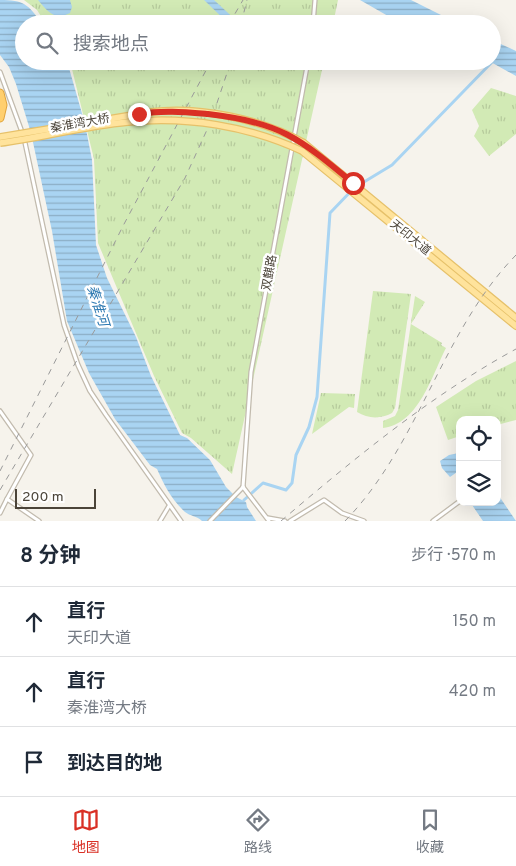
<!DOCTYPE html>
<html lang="zh">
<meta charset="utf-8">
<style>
:root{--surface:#fff;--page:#f6f6f7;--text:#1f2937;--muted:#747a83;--line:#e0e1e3;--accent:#d93025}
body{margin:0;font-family:Overpass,"Noto Sans SC",sans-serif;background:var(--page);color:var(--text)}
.controls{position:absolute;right:15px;bottom:15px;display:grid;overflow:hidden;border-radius:10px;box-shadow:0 5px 20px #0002}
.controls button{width:45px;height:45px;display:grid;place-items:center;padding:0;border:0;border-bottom:1px solid var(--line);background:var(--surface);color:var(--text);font:25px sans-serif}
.scale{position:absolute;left:15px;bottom:12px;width:81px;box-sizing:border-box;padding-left:5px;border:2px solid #4b4439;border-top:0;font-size:14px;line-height:18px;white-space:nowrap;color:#4b4439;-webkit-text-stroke:4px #fff;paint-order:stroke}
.stop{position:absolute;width:15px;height:15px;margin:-11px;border:4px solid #d93025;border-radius:50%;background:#fff}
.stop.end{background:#d93025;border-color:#fff;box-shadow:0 1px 5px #0008}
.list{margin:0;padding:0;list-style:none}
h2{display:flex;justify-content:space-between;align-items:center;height:65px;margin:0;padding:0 20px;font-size:21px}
h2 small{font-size:16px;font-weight:400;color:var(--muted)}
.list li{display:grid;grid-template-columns:32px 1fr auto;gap:15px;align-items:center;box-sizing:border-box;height:70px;padding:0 20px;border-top:1px solid var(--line)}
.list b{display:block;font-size:19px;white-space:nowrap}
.list p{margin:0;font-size:16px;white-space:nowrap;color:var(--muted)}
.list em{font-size:16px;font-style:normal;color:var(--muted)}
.icon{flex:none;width:28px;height:28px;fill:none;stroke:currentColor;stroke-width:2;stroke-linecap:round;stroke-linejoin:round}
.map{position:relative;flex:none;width:516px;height:521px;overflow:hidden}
.search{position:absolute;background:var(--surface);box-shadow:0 5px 20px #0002;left:15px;right:15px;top:15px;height:55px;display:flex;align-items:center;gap:12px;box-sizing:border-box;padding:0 18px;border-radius:28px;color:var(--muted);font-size:19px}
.sheet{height:275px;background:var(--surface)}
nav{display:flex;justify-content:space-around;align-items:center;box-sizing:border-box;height:70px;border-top:1px solid var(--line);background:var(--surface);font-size:14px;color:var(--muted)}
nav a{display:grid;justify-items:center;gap:2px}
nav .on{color:var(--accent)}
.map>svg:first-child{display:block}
.grass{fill:url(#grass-tufts)}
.water{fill:url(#water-rules)}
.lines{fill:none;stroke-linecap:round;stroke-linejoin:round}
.canal{stroke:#a9d4f2;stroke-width:3}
.minor-casing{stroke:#c2bbae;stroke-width:5.5}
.primary-casing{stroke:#e6c16a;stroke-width:8}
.motorway-casing{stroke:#e0a43c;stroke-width:9}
.minor{stroke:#fff;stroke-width:3}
.primary{stroke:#ffe39c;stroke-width:5.5}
.motorway{stroke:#ffcf6e;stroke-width:7}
.rail{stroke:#9a9a9a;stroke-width:1;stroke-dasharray:6 6;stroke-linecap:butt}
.primary-bridge-casing{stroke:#e6c16a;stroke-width:8;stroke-linecap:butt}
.primary-bridge{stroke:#ffe39c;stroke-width:5.5}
.route{stroke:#d93025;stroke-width:6}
.labels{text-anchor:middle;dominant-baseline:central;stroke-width:5;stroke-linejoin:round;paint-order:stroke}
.street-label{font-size:12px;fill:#4b4439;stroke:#fff}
.water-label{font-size:14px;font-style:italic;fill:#2e7ab2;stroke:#fff}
</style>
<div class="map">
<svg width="516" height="521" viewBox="0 0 516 521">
<defs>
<pattern id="grass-tufts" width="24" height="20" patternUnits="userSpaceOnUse" patternTransform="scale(1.25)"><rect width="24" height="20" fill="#d2eab5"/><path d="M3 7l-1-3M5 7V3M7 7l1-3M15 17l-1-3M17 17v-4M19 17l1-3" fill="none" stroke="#b6ca9c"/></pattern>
<pattern id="water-rules" width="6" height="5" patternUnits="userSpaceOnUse" patternTransform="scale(1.25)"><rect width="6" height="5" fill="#a9d4f2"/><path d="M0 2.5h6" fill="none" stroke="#8caec5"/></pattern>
</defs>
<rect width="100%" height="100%" fill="#f6f3ec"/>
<g class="grass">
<path d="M24,0H338L333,24H46L37,10Z"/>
<path d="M70,61H324L232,474L191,438L182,433L154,376L98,243L94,159Z"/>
<path d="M491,88L516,96V134L489,156L474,136L479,126L472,110Z"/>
<path d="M373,291L411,294L395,408L392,413C381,419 368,419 357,412Z"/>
<path d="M415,296L425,302L411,324L442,343L441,345L446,348C432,375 419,424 383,428V421L395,416L398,410Z"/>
<path d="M516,361V420L497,425V420H460V436L448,440L436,407L476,381Z"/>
<path d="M321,393L355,394L354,408L349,407L312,434Z"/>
</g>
<g class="water">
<path d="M0,0C24,0 28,4 42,24H24V61H67L85,124L92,160L96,245L107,278L136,337L151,376L180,435L187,438L210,460L226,487L236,497L246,502L247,507L256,521H202C197,516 190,516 185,512C171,499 164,485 157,469L150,465L115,419L89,373L67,321L52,231L31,133L16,84L9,67L0,55Z"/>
<path d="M38,0H70L72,7L70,13C55,21 48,12 38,0Z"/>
<path d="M204,0H214L240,24H229Z"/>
<path d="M360,0H411L459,24H402Z"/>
<path d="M492,40L516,51V76L489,61H492Z"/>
<path d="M459,453L460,470L450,477L442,468L440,461L449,455Z"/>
<path d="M497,493L516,521H483L470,502H497Z"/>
</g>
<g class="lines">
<path class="canal" d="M244,500L263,483L286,490L292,483L296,455L309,427L317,397L330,213L354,188L392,165L494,60"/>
<defs>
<g id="minor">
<path d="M313,24L315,0"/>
<path d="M0,72L22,132"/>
<path d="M24,138L64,325L78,365L90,391L106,415L181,521"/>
<path d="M0,411L31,455L7,499"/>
<path d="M243,487L251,372L308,61"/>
<path d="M243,487L269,521"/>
<path d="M0,513L7,499L39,521"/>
<path d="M268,518L285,521"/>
<path d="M160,521L169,506"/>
<path d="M210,521L243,487"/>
<path d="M290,521L324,500L342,513L364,521"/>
<path d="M433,521L460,501"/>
</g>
<g id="primary">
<path d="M304,143L516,318"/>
<path d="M302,151L516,326"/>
</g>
<path id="motorway" d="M0,93L3,105L0,118"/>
</defs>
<use href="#minor" class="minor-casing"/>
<use href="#primary" class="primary-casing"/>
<use href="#motorway" class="motorway-casing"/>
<use href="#minor" class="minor"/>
<use href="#primary" class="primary"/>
<use href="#motorway" class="motorway"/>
<g class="rail">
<path d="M229,24L243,0"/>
<path d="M241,24L247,0"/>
<path d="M0,471L123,226L211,61"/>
<path d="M0,490L185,178L211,121L231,61"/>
<path d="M281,521C355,458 430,396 516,349"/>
<path d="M345,521C420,444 441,332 516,255"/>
</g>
<defs>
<g id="primary-bridge">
<path d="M0,137L151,112C199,106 262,119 304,143"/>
<path d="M0,143C43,137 85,126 128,122C186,116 249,126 302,151"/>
</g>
</defs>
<use href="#primary-bridge" class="primary-bridge-casing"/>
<use href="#primary-bridge" class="primary-bridge"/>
</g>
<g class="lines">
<path class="route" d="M139,114C163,110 184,112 208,114C280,122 299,138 353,183"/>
</g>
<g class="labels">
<g class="street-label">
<text transform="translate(80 124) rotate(-10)">秦淮湾大桥</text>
<text transform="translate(410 238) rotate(39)">天印大道</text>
<text transform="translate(270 273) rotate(-80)">双麒路</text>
</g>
<g class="water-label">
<text transform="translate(97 306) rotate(72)">秦淮河</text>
</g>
</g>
</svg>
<div class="controls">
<button><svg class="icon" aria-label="locate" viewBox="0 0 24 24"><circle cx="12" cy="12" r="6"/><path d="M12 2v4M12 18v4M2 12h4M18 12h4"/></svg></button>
<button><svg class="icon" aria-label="layers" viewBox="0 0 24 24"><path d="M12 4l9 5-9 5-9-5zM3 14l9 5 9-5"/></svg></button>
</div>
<div class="scale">200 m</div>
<div class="stop" style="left:353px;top:183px"></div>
<div class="stop end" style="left:139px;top:114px"></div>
<div class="search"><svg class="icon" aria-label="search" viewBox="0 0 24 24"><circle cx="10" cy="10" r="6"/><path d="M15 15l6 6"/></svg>搜索地点</div>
</div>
<section class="sheet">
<h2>8 分钟<small>步行 · 570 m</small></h2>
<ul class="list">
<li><svg class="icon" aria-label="ahead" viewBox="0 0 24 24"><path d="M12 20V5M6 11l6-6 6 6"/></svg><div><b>直行</b><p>天印大道</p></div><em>150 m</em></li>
<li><svg class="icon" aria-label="ahead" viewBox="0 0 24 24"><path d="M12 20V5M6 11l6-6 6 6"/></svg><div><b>直行</b><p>秦淮湾大桥</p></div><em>420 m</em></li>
<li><svg class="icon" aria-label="arrive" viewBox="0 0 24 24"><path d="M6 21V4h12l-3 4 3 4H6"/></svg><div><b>到达目的地</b></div></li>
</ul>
</section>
<nav>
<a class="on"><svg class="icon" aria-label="map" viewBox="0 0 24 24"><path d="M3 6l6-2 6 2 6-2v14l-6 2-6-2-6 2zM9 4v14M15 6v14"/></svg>地图</a>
<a><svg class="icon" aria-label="directions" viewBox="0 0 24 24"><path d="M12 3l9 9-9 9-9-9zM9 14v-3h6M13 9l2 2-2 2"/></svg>路线</a>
<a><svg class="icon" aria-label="saved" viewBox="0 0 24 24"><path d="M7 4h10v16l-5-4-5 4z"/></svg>收藏</a>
</nav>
